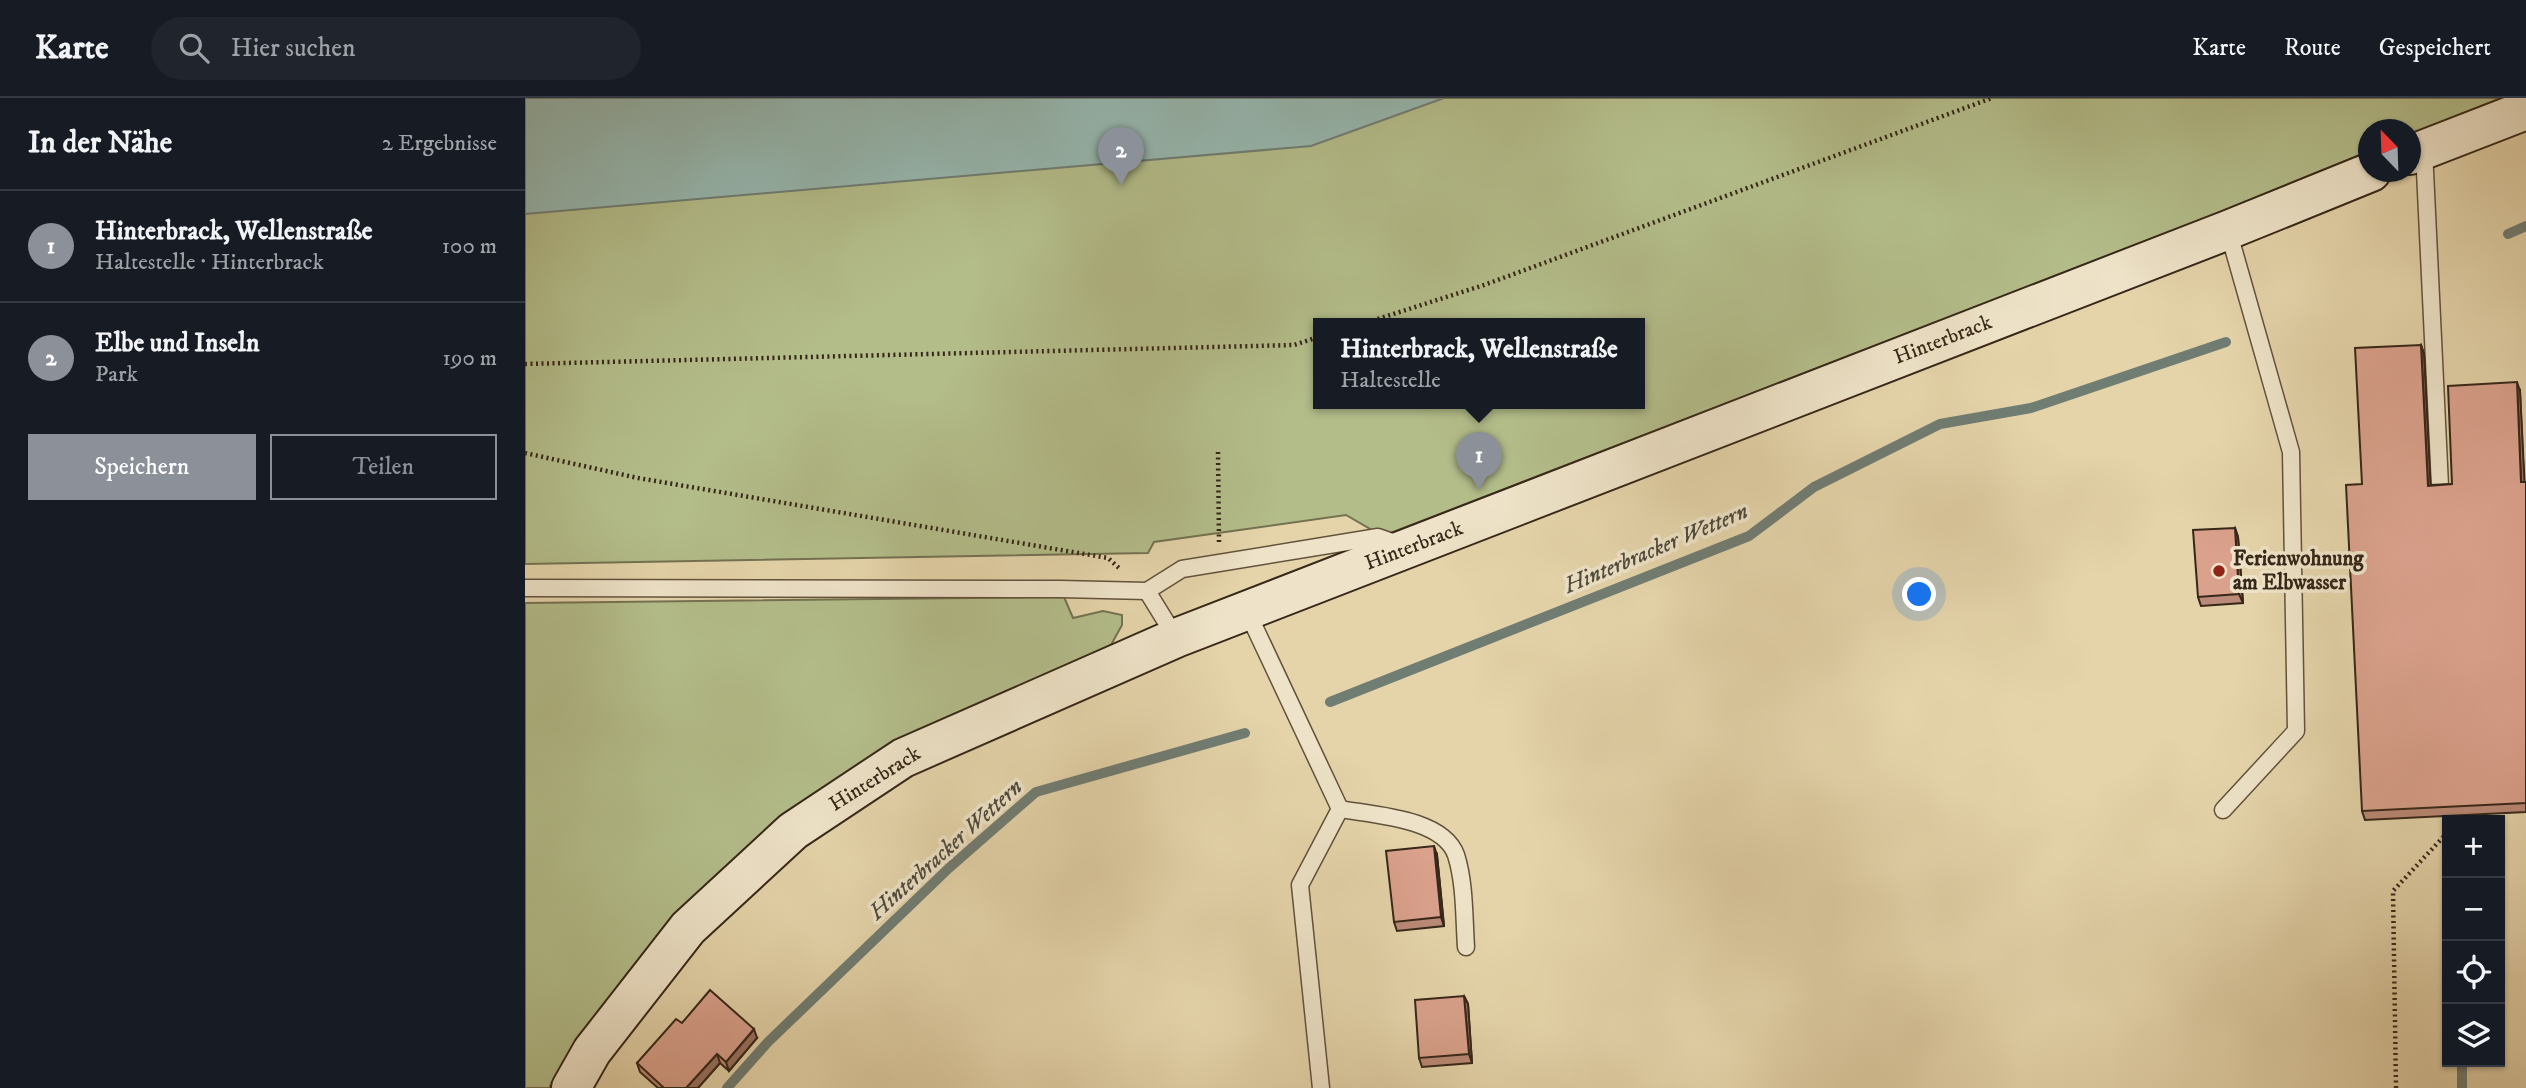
<!DOCTYPE html>
<html lang="de">
<meta charset="utf-8">
<style>
:root{--surface:#171b24;--page:#20242c;--text:#f1f3f6;--muted:#9ea1a6;--line:#363941;--accent:#8c9099}
body{margin:0;font-family:"IM FELL DW Pica",serif;background:var(--page);color:var(--text)}
.controls{position:absolute;right:21px;bottom:21px;display:grid;overflow:hidden;border-radius:0px;box-shadow:0 2px 5px #0004}
.controls button{width:63px;height:63px;display:grid;place-items:center;padding:0;border:0;border-bottom:2px solid var(--line);background:var(--surface);color:var(--text);font:35px sans-serif}
.compass{position:absolute;left:1833px;top:21px;width:63px;height:63px;border-radius:50%;background:var(--surface);box-shadow:0 2px 5px #0004;rotate:337deg}
.you{position:absolute;left:1395px;top:497px;width:24px;height:24px;margin:-18px;border:5px solid #fff;border-radius:50%;background:#1a73e8;box-shadow:0 0 0 10px #1a73e833}
.badge{display:grid;place-items:center;width:46px;height:46px;border-radius:50%;background:var(--accent);color:#fff;font-size:23px;font-weight:700}
.pin{position:absolute;translate:-50% -58px;filter:drop-shadow(0 2px 4px #0008)}
.pin::after{content:'';position:absolute;top:37px;width:24px;height:21px;background:inherit;clip-path:polygon(0 0,100% 0,50% 100%)}
.popup{position:absolute;left:788px;top:220px;width:332px;height:91px;box-sizing:border-box;display:grid;place-content:center;border-radius:0px;background:var(--surface);filter:drop-shadow(0 2px 5px #0005);font-size:23px;white-space:nowrap;color:var(--muted)}
.popup b{font-size:26px;color:var(--text)}
.popup::after{content:'';position:absolute;left:50%;top:100%;margin-left:-14px;border:14px solid transparent;border-top-color:var(--surface)}
.list{margin:0;padding:0;list-style:none}
h2{display:flex;justify-content:space-between;align-items:center;height:91px;margin:0;padding:0 28px;font-size:30px}
h2 small{font-size:23px;font-weight:400;color:var(--muted)}
.list li{display:grid;grid-template-columns:46px 1fr auto;gap:21px;align-items:center;box-sizing:border-box;height:112px;padding:0 28px;border-top:2px solid var(--line)}
.list b{display:block;font-size:26px;white-space:nowrap}
.list p{margin:0;font-size:23px;white-space:nowrap;color:var(--muted)}
.list em{font-size:23px;font-style:normal;color:var(--muted)}
.actions{display:flex;gap:14px;padding:21px 28px}
.actions a{flex:1;padding:16px 0;border:2px solid var(--accent);border-radius:0px;text-align:center;font-size:24px;color:var(--accent)}
.actions .main{background:var(--accent);color:#fff}
.icon{flex:none;width:38px;height:38px;fill:none;stroke:currentColor;stroke-width:2;stroke-linecap:round;stroke-linejoin:round}
.map{position:relative;flex:none;width:2001px;height:990px;overflow:hidden}
header{display:flex;align-items:center;gap:42px;box-sizing:border-box;height:98px;padding:0 35px;background:var(--surface);border-bottom:2px solid var(--line)}
header strong{font-size:33px}
nav{display:flex;gap:38px;margin-inline-start:auto;font-size:24px}
.search{width:490px;height:63px;background:var(--page);display:flex;align-items:center;gap:18px;box-sizing:border-box;padding:0 24px;border-radius:38px;color:var(--muted);font-size:26px}
main{display:flex}
aside{flex:1;background:var(--surface)}
.map>svg:first-child{display:block}
.green{fill:#b3bd8a;stroke:#747251;stroke-width:2;fill-rule:evenodd}
.water{fill:#96b7af;stroke:#707d73;stroke-width:2}
.lines{fill:none;stroke-linecap:round;stroke-linejoin:round}
.stream{stroke:#707d73;stroke-width:10}
.lane-casing{stroke:#62523c;stroke-width:19}
.secondary-casing{stroke:#362718;stroke-width:42}
.path{stroke:#362718;stroke-width:4.5;stroke-dasharray:2 3.5;stroke-linecap:butt}
.lane{stroke:#eee3c8;stroke-width:16}
.secondary{stroke:#eee3c8;stroke-width:38}
.wall{fill:#bb8a78;stroke:#362718;stroke-width:2}
.shaded-wall{fill:#997162;stroke:#362718;stroke-width:2}
.building{fill:#daa18c;stroke:#362718;stroke-width:2}
.poi-dot{fill:#8f2418;stroke:#eee3c8;stroke-width:2.5}
.labels{text-anchor:middle;dominant-baseline:central;stroke-width:7;stroke-linejoin:round;paint-order:stroke}
.street-label{font-size:21px;fill:#362718;stroke:#eee3c8}
.poi-label{font-size:21px;font-weight:bold;fill:#362718;stroke:#eee3c8;text-anchor:start}
.water-label{font-size:23px;font-style:italic;fill:#4e4b3e;stroke:#eee3c8}
</style>
<header>
<strong>Karte</strong>
<div class="search"><svg class="icon" aria-label="search" viewBox="0 0 24 24"><circle cx="10" cy="10" r="6"/><path d="M15 15l6 6"/></svg>Hier suchen</div>
<nav><a>Karte</a><a>Route</a><a>Gespeichert</a></nav>
</header>
<main>
<aside>
<h2>In der Nähe<small>2 Ergebnisse</small></h2>
<ul class="list">
<li><span class="badge">1</span><div><b>Hinterbrack, Wellenstraße</b><p>Haltestelle · Hinterbrack</p></div><em>100 m</em></li>
<li><span class="badge">2</span><div><b>Elbe und Inseln</b><p>Park</p></div><em>190 m</em></li>
</ul>
<div class="actions"><a class="main">Speichern</a><a>Teilen</a></div>
</aside>
<div class="map">
<svg width="2001" height="990" viewBox="0 0 2001 990">
<rect width="100%" height="100%" fill="#e5d4aa"/>
<filter id="stains"><feTurbulence type="fractalNoise" baseFrequency=".00286" numOctaves="4"/><feColorMatrix values="0 0 0 0 .2 0 0 0 0 .09 0 0 0 0 .02 0 0 0 .5 -.17"/></filter>
<radialGradient id="worn" r=".72"><stop offset=".6" stop-color="#630" stop-opacity="0"/><stop offset="1" stop-color="#630" stop-opacity=".3"/></radialGradient>
<g class="green">
<path d="M0,0H1976L1886,37L1885,32H1843V54L1673,123L837,446L845,431L821,417L629,444L623,455L0,466ZM793,226H1115V306H793Z"/>
<path d="M539,499L548,520L578,513L597,517V527L586,547L369,647L51,945L24,990H0V505Z"/>
</g>
<path class="water" d="M0,0H919L786,48L0,116Z"/>
<g class="lines">
<g class="stream">
<path d="M1983,136L2001,128"/>
<path d="M805,604L1224,438L1289,389L1415,326L1506,310L1701,244"/>
<path d="M1937,964V990"/>
<path d="M202,990L243,944L424,770L511,694L720,635"/>
</g>
<defs>
<g id="lane">
<path d="M1899,52L1915,388"/>
<path d="M0,490L535,491L622,493L657,471L853,439L876,447"/>
<path d="M622,493L651,540"/>
<path d="M722,513L815,711L775,787L796,990"/>
<path d="M815,711C848,717 918,720 931,757C940,785 939,820 941,849"/>
<path d="M1698,712L1771,633L1766,354L1703,132"/>
</g>
<g id="secondary">
<path d="M1885,57L2001,12"/>
<path d="M46,990L67,953L163,830L268,733L378,660L651,540L1703,132L1846,74"/>
</g>
</defs>
<use href="#lane" class="lane-casing"/>
<use href="#secondary" class="secondary-casing"/>
<g class="path">
<path d="M837,226L959,187L1467,0"/>
<path d="M0,266L769,247L793,239"/>
<path d="M693,354L694,444"/>
<path d="M0,355L113,380L583,460L594,470"/>
<path d="M1934,722L1940,717"/>
<path d="M1871,990L1868,793L1922,735"/>
</g>
<use href="#lane" class="lane"/>
<use href="#secondary" class="secondary"/>
</g>
<g class="wall">
<path d="M1896,247L1899,256L1905,387L1927,386L1995,293L1999,384H2001V714L1840,722L1837,713V386Z"/>
<path d="M1710,430L1713,439L1718,505L1676,508L1673,499Z"/>
<path d="M912,757L919,828L872,833L869,824Z"/>
<path d="M939,898L943,906L947,965L897,969L894,960Z"/>
<path d="M157,925L232,940L204,973L195,965L173,990H133L115,974L112,965Z"/>
</g>
<g class="shaded-wall">
<path d="M1896,247L1899,256L1906,396L1903,388Z"/>
<path d="M1992,284L1995,293L2000,393L1996,384Z"/>
<path d="M1710,430L1713,439L1718,505L1714,496Z"/>
<path d="M909,748L912,757L919,828L916,819Z"/>
<path d="M939,898L943,906L947,965L944,956Z"/>
<path d="M229,931L232,940L204,973L201,964Z"/>
<path d="M192,956L195,965L173,990H161Z"/>
</g>
<g class="building">
<path d="M1896,247L1903,388L1927,386L1923,288L1992,284L1996,384H2001V705L1837,713L1821,387L1837,386L1830,250Z"/>
<path d="M1710,430L1714,496L1673,499L1668,432Z"/>
<path d="M909,748L916,819L869,824L861,753Z"/>
<path d="M185,892L229,931L201,964L192,956L161,990H139L112,965L151,921L157,925Z"/>
<path d="M939,898L944,956L894,960L890,902Z"/>
</g>
<circle class="poi-dot" cx="1694" cy="473" r="7"/>
<g class="labels">
<g class="street-label">
<text transform="translate(1418 242) rotate(-21)">Hinterbrack</text>
<text transform="translate(889 448) rotate(-21)">Hinterbrack</text>
<text transform="translate(350 681) rotate(-32)">Hinterbrack</text>
</g>
<g class="poi-label">
<text x="1708" y="461">Ferienwohnung<tspan x="1708" dy="24">am Elbwasser</tspan></text>
</g>
<g class="water-label">
<text transform="translate(1131 451) rotate(-23)">Hinterbracker Wettern</text>
<text transform="translate(421 752) rotate(-42)">Hinterbracker Wettern</text>
</g>
</g>
<rect width="100%" height="100%" filter="url(#stains)"/>
<rect width="100%" height="100%" fill="url(#worn)"/>
</svg>
<div class="controls">
<button>+</button>
<button>−</button>
<button><svg class="icon" aria-label="locate" viewBox="0 0 24 24"><circle cx="12" cy="12" r="6"/><path d="M12 2v4M12 18v4M2 12h4M18 12h4"/></svg></button>
<button><svg class="icon" aria-label="layers" viewBox="0 0 24 24"><path d="M12 4l9 5-9 5-9-5zM3 14l9 5 9-5"/></svg></button>
</div>
<svg class="compass" viewBox="-18 -18 36 36"><path d="M0-13l5 13h-10z" fill="#e53935"/><path d="M0 13l5-13h-10z" fill="#9ea1a6"/></svg>
<div class="you"></div>
<div class="pin badge" style="left:954px;top:392px">1</div>
<div class="popup"><b>Hinterbrack, Wellenstraße</b>Haltestelle</div>
<div class="pin badge" style="left:596px;top:87px">2</div>
</div>
</main>
